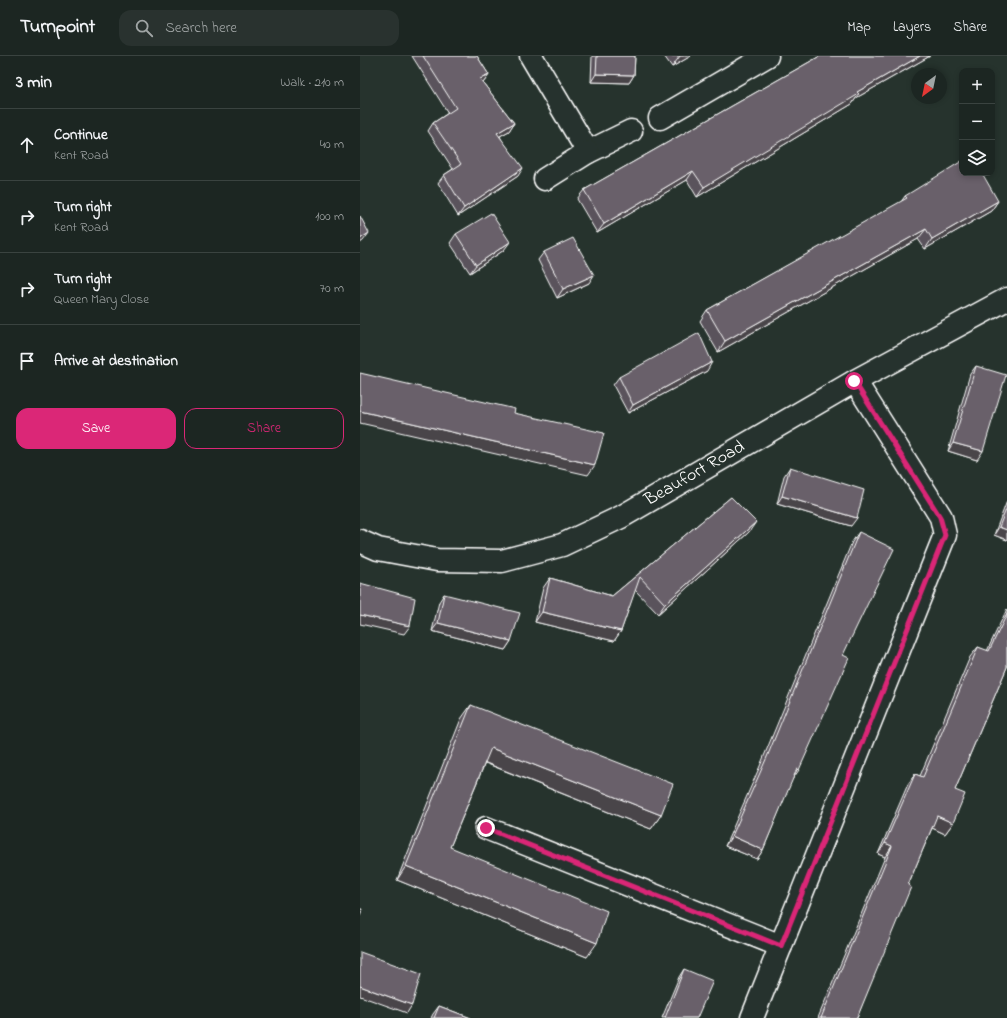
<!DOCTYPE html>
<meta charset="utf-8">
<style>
:root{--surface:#1c2622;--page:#29322f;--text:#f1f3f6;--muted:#a0a5a5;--line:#3a4340;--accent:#db2777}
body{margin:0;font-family:"Indie Flower",sans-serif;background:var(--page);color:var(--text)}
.controls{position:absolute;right:12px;top:12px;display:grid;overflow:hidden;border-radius:8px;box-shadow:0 2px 6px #0003}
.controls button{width:36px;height:36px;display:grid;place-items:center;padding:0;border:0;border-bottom:1px solid var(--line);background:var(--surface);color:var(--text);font:20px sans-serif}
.compass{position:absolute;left:551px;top:12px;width:36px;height:36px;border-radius:50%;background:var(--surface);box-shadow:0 2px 6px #0003;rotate:213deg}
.stop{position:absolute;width:12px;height:12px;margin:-9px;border:3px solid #db2777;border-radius:50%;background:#fff}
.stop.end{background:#db2777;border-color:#fff;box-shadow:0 1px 4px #0008}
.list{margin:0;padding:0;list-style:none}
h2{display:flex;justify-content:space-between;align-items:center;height:52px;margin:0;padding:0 16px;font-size:17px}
h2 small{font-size:13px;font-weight:400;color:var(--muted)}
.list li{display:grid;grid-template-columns:26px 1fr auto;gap:12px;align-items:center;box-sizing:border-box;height:72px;padding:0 16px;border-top:1px solid var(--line)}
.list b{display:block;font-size:15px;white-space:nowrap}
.list p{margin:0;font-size:13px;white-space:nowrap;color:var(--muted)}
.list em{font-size:13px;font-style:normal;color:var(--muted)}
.actions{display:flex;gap:8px;padding:12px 16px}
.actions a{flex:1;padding:9px 0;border:1px solid var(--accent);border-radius:12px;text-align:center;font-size:14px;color:var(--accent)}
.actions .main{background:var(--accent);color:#fff}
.icon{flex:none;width:22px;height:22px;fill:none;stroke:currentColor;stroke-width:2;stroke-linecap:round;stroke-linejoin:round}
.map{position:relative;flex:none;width:647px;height:962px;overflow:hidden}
header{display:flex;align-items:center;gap:24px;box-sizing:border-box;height:56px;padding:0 20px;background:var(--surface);border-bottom:1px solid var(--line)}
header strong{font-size:19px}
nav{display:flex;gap:22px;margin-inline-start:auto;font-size:14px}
.search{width:280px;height:36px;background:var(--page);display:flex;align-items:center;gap:10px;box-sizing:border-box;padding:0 14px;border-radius:12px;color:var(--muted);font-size:15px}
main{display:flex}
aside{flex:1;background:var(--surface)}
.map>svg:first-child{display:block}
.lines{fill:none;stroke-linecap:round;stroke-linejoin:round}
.street-casing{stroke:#fff;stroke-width:25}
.street{stroke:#26332d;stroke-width:22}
.wall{fill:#5a535b;stroke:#fff}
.shaded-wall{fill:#4a444a;stroke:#fff}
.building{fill:#69616a;stroke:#fff}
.route{stroke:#db2777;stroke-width:5}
.labels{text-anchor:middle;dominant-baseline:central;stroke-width:3;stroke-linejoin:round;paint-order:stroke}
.street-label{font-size:18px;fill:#fff;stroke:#26332d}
</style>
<header>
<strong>Turnpoint</strong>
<div class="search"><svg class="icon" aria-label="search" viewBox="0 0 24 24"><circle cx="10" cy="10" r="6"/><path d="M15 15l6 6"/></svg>Search here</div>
<nav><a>Map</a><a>Layers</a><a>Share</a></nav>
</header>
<main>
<aside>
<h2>3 min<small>Walk · 210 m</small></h2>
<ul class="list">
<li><svg class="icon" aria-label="ahead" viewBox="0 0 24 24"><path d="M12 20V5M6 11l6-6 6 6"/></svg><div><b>Continue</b><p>Kent Road</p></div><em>40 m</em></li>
<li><svg class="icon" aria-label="right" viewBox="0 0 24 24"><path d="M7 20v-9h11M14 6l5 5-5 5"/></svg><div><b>Turn right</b><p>Kent Road</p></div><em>100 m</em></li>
<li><svg class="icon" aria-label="right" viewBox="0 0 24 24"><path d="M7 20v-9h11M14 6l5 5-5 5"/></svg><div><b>Turn right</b><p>Queen Mary Close</p></div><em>70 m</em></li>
<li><svg class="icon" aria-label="arrive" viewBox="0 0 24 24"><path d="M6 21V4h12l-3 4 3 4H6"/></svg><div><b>Arrive at destination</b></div></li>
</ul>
<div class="actions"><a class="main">Save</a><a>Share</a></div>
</aside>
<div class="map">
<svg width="647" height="962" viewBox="0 0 647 962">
<rect width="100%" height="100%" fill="#26332d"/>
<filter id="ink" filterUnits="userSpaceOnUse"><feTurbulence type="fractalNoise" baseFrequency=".025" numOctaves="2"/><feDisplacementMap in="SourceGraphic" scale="8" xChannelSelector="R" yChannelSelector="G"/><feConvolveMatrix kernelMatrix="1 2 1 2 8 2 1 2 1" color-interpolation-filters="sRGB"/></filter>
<g filter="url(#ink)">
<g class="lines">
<defs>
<g id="street">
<path d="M171,0L228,96L271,75"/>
<path d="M300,62L407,0"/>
<path d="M185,123L228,96"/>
<path d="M0,485L18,493L77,504L142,505L202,489L261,461L495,325L647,243"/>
<path d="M126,772L421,890"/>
<path d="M392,962L585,479L581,461L495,325"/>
</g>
</defs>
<use href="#street" class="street-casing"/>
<use href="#street" class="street"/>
</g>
<g class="wall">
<path d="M52,0H117L129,19L123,27L154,67L149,75L140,80L158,120L98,160L78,127L84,119L93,113L68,75L73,67L88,57Z"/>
<path d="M232,0H275L274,19L269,27L231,26Z"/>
<path d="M304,0H331L312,11Z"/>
<path d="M460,0H570L496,42L492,48L337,141L327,124L237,177L217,143L224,134Z"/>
<path d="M545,140L638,145L631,155L565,193L558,183L358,296L340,265L347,254L541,146Z"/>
<path d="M96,178L144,194L110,217L90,187Z"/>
<path d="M184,196L229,227L197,242L178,204Z"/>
<path d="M616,310L617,404L588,395L610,318Z"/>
<path d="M347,315L268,357L253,329L259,321Z"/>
<path d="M430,411L491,470L417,448L424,420Z"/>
<path d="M371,441L389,476L298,558L275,534L261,575L254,585L175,566L183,532L190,522L252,540Z"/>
<path d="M647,445V484L634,479Z"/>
<path d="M499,476L483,599L403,794L397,803L365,790L400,710L492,486Z"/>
<path d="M84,538L151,585L145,594L72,575L79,546Z"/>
<path d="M647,553V611L595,734L593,767L585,778L572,772L548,829L497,962H458L525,801L518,798L548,728L555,718L560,720L610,601L618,591L627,595Z"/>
<path d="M111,649L301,759L291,773L125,707L90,791L227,901L37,824L101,663Z"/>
<path d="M324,913L337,962H302L319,921Z"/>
<path d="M79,950L111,962H71L73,958Z"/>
</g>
<g class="shaded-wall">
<path d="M320,0H331L312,11Z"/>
<path d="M560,0H570L496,42L492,48L337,141L344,131L497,36Z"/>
<path d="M236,18L274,19L269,27L231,26Z"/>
<path d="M129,19L123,27L120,23Z"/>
<path d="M154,67L149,75L131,85L137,77Z"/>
<path d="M163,112L158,120L98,160L104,152Z"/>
<path d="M333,115L327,124L237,177L244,168Z"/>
<path d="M638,145L631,155L565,193L572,183Z"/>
<path d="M566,173L558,183L358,296L365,285Z"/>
<path d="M9,177L3,185L0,187V183Z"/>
<path d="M150,186L144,194L110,217L116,209Z"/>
<path d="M234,219L229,227L197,242L203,233Z"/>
<path d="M352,306L347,315L268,357L273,349Z"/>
<path d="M0,355L235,409L228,419L0,367Z"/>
<path d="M593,387L623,395L617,404L588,395Z"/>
<path d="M422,440L497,462L491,470L417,448Z"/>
<path d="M396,466L389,476L298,558L305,548Z"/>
<path d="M639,471L647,474V484L634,479Z"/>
<path d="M182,556L261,575L254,585L175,566Z"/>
<path d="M0,559L50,570L44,578L0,568Z"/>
<path d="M78,567L151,585L145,594L72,575Z"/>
<path d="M131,692L301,759L291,773L121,705Z"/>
<path d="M437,713L439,714L432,724Z"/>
<path d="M577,760L593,767L585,778L570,771Z"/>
<path d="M372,780L403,794L397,803L365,790Z"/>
<path d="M525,787L532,790L525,801L518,798Z"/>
<path d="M46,810L237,887L227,901L37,824Z"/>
<path d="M0,930L52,949L47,957L0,940Z"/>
</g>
<g class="building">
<path d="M63,0H117L129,19L120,23L154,67L137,77L163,112L104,152L84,119L101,108L73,67L96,52Z"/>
<path d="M237,0H275L274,19L236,18Z"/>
<path d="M460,0H560L497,36L499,38L344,131L333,115L244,168L224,134Z"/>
<path d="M602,105V117H622L638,145L572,183L566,173L365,285L347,254L547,142L545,140Z"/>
<path d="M131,157L150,186L116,209L96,178Z"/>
<path d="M0,160L9,177L0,183Z"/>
<path d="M213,182L234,219L203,233L184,196Z"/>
<path d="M339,277L352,306L273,349L259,321Z"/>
<path d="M616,310L646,319L623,395L593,387Z"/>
<path d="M0,317L155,353L154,357L244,377L235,409L0,355Z"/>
<path d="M430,411L504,434L497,462L422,440Z"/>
<path d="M371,441L396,466L305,548L280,521L261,575L182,556L190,522L252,540Z"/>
<path d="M647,451V474L639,471Z"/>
<path d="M499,476L534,493L483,599L489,602L439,714L437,713L403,794L372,780L407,701Z"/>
<path d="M0,527L55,542L50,570L0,559Z"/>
<path d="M84,538L160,557L151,585L78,567Z"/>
<path d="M647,558V611L595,734L605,738L593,767L577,760L548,829L551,831L497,962H461L532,790L525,787L555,718L563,721L618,591L629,595Z"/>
<path d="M111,649L313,728L301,759L131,692L90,791L247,855L237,887L46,810Z"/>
<path d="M0,853H2L0,860Z"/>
<path d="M0,896L61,918L52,949L0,930Z"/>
<path d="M324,913L353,925L337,962H305Z"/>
<path d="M79,950L111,962H74Z"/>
</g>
</g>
<g class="lines" filter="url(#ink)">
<path class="route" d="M126,772L421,890L585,479L580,461L494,325"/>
</g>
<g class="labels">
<g class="street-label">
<text transform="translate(335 418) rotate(-30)">Beaufort Road</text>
</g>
</g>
</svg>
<div class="controls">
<button>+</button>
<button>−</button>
<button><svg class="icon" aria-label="layers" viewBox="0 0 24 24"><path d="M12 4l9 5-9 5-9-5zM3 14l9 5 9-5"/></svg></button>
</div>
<svg class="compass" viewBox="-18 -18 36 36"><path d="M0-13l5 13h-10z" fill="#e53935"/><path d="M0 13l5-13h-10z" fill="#a0a5a5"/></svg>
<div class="stop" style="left:494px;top:325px"></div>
<div class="stop end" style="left:126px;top:772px"></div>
</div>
</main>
